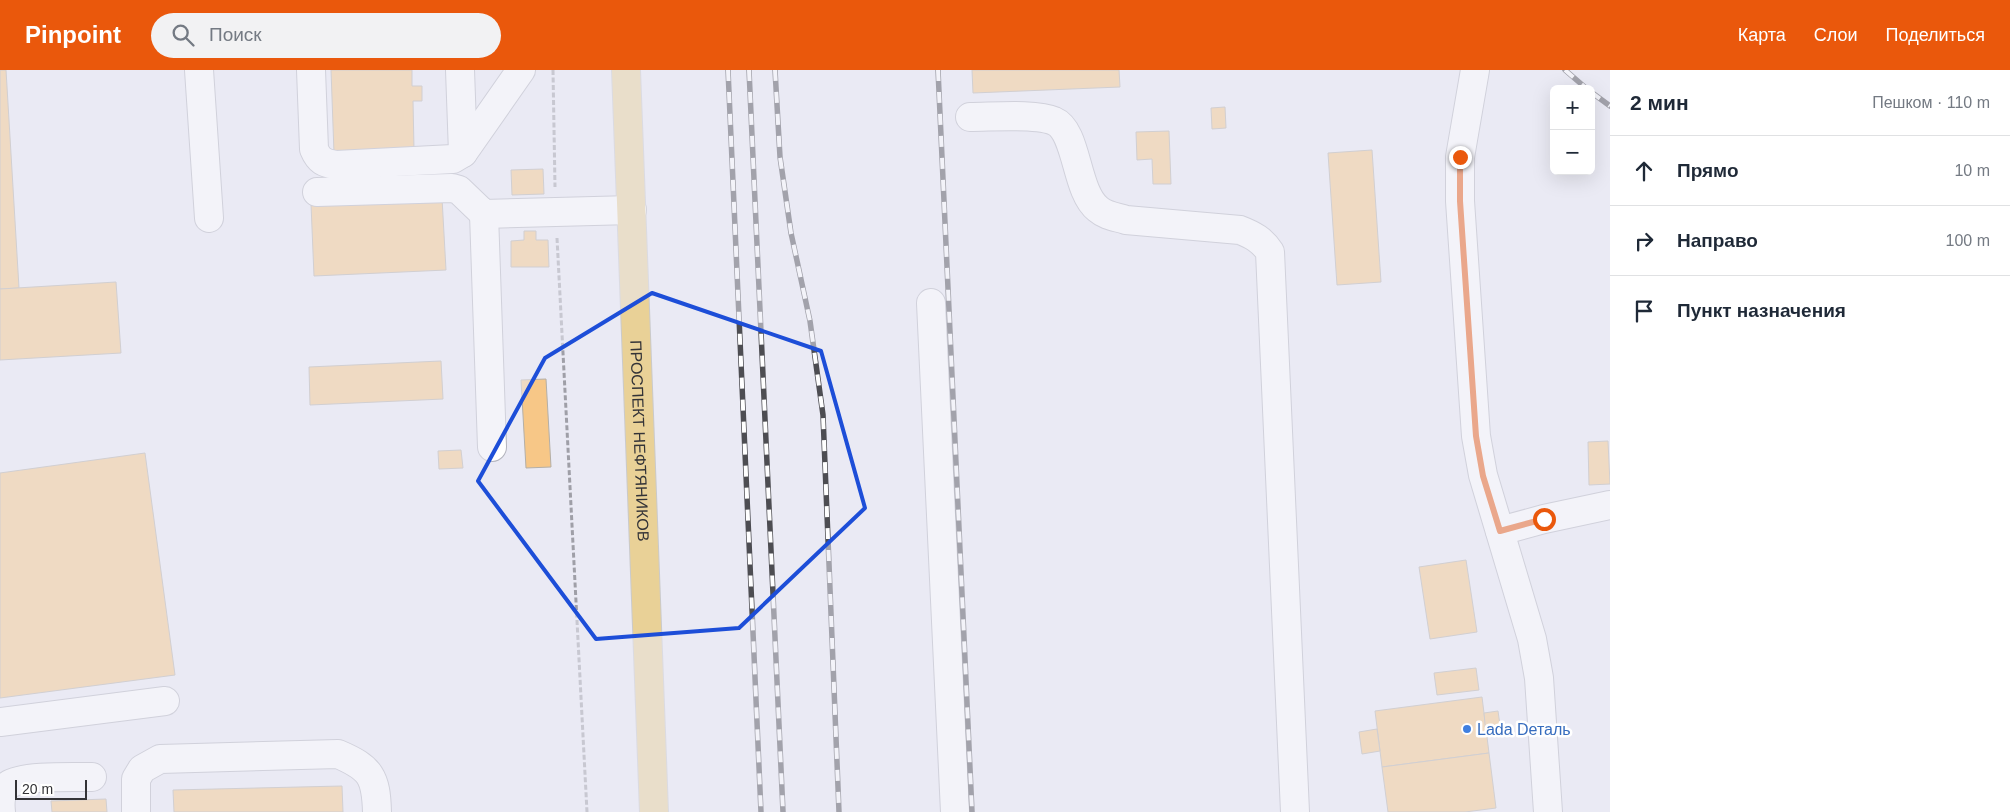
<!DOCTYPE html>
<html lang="ru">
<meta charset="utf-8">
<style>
:root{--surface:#fff;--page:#f2f2f3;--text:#1f2937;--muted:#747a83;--line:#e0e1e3;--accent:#ea580c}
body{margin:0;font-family:Arial,sans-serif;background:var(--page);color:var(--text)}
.controls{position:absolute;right:15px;top:15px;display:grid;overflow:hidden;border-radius:8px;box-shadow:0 5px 20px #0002}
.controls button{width:45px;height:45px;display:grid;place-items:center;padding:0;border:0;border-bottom:1px solid var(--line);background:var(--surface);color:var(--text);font:25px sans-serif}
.scale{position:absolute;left:15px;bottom:12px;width:72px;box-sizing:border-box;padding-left:5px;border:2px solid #333337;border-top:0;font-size:14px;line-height:18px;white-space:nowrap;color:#333337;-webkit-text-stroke:4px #fff;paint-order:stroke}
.stop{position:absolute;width:15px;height:15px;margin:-11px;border:4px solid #ea580c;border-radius:50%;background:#fff}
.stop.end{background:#ea580c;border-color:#fff;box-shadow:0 1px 5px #0008}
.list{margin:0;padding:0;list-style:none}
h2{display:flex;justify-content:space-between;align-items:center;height:65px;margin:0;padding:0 20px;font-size:21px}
h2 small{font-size:16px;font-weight:400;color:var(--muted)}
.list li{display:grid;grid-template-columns:32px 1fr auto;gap:15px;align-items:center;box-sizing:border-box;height:70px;padding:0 20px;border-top:1px solid var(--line)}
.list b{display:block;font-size:19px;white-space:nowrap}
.list em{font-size:16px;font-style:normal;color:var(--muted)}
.icon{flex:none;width:28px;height:28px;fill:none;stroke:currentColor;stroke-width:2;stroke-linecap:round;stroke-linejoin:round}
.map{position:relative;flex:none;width:1610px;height:742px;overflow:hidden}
header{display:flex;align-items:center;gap:30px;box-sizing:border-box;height:70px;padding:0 25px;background:var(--accent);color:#fff}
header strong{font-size:24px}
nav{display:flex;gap:28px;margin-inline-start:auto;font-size:18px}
.search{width:350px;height:45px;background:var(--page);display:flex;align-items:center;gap:12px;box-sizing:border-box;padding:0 18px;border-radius:28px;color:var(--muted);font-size:19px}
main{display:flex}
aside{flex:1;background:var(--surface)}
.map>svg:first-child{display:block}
.building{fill:#f7c787;stroke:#b4afa7}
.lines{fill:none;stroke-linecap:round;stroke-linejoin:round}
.minor-casing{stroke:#b3b4bd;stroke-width:30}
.major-casing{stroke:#cacacb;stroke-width:30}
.path{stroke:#9f9fa7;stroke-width:3;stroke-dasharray:5 2.5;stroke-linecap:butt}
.minor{stroke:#fff;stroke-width:28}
.major{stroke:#e9d197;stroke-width:28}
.rail-casing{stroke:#4d4d52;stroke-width:5.5}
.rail{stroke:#fff;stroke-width:4;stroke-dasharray:11;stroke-linecap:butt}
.route{stroke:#ea580c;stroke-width:6}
.marked{fill:none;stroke:#1d4ed8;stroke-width:4;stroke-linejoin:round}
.shop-dot{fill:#3f7fe0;stroke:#fff;stroke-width:2}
.labels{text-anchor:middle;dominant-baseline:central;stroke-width:5;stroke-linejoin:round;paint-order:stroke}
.street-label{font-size:16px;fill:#333337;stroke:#fff}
.shop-label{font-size:16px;fill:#366cbe;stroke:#fff;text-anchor:start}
</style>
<header>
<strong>Pinpoint</strong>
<div class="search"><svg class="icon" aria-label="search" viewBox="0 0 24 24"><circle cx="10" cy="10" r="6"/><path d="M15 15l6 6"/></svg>Поиск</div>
<nav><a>Карта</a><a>Слои</a><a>Поделиться</a></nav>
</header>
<main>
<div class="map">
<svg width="1610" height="742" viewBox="0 0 1610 742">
<rect width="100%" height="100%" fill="#eaeaf4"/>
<g class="building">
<path d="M0,0H6L19,218L0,219Z"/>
<path d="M331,0H412V16H422V31H413L414,80L334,83Z"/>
<path d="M972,0H1119L1120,17L973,23Z"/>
<path d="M1225,37L1226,58L1212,59L1211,38Z"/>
<path d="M1169,61L1171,114H1153L1152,89L1137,90L1136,62Z"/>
<path d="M1372,80L1381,212L1337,215L1328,83Z"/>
<path d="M543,99L544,124L512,125L511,100Z"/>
<path d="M442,128L446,200L314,206L311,134Z"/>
<path d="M524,161H536V170H548L549,197H511V171L524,170Z"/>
<path d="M116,212L121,283L0,290V219Z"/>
<path d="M441,291L443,329L310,335L309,297Z"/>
<path d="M546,309L551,397L526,398L521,310Z"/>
<path d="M1608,371L1610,414L1589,415L1588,372Z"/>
<path d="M461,380L463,398L439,399L438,381Z"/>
<path d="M145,383L175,605L0,628V403Z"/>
<path d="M1466,490L1477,562L1430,569L1419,497Z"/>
<path d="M1476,598L1479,620L1437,625L1434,603Z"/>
<path d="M1482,627L1489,683L1382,697L1375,641Z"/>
<path d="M1498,641L1501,662L1486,664L1484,643Z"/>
<path d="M1377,659L1380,681L1362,684L1359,662Z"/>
<path d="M1489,683L1496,738L1465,742H1388L1382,697Z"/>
<path d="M342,716L343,742H174L173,720Z"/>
<path d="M106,729L107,742H52L51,731Z"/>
</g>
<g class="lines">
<defs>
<g id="minor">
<path d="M199,0L209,148"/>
<path d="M311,0L314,79C319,91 324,93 336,95L453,89L463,83L521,0"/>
<path d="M460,0L463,83"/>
<path d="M1475,0L1460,87V131L1476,366L1483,405L1532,569L1539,608L1548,742"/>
<path d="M970,47C992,47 1036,43 1054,51C1078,61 1075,121 1098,139C1106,146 1117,147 1126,150L1240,160C1253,165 1262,170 1270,182L1295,742"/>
<path d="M317,122L452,118L459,120L484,144L632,140"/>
<path d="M484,144L492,377"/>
<path d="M931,233L955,742"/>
<path d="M1500,461L1544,449L1610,435"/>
<path d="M0,652L165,631"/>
<path d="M1,742C0,733 0,723 7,716C17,705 75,707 92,707"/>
<path d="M136,742V709L142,699L160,689L338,684C371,698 376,707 377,742"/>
</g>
<g id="major">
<path id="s1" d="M626,0L654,742"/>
</g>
</defs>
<use href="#minor" class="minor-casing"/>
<use href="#major" class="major-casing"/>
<g class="path">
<path d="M553,0L555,117"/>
<path d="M557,168L587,742"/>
</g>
<use href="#minor" class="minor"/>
<use href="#major" class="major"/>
<defs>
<g id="rail">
<path d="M728,0L761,742"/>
<path d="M749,0L783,742"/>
<path d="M775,0L780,87L791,163L810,251L823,345L839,742"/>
<path d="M938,0L972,742"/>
<path d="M1565,0L1587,19"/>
<path d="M1591,22L1610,36"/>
</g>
</defs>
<use href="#rail" class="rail-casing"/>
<use href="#rail" class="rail"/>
</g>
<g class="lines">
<path class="route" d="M1460,87V131L1476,366L1483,406L1500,461L1544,449"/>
</g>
<path d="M0 0H1610V742H0ZM652,223L821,281L865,438L739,558L596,569L478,411L545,288Z" fill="#eaeaf4" fill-opacity=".55" fill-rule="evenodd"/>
<path class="marked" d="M652,223L821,281L865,438L739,558L596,569L478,411L545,288Z"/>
<circle class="shop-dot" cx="1467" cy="659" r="5"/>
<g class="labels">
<g class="street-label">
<text stroke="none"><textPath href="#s1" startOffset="371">ПРОСПЕКТ НЕФТЯНИКОВ</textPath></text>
</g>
<g class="shop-label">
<text x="1477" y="659">Lada Dеталь</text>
</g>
</g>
</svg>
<div class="controls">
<button>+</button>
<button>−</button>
</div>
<div class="scale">20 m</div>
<div class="stop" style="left:1544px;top:449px"></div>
<div class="stop end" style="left:1460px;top:87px"></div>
</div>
<aside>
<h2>2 мин<small>Пешком · 110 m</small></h2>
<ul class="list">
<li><svg class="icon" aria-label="ahead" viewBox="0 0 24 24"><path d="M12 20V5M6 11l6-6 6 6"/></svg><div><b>Прямо</b></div><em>10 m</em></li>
<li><svg class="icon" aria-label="right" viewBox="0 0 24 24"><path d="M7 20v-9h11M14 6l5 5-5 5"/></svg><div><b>Направо</b></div><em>100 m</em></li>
<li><svg class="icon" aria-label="arrive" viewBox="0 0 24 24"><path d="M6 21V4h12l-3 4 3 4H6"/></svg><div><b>Пункт назначения</b></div></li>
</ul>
</aside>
</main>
